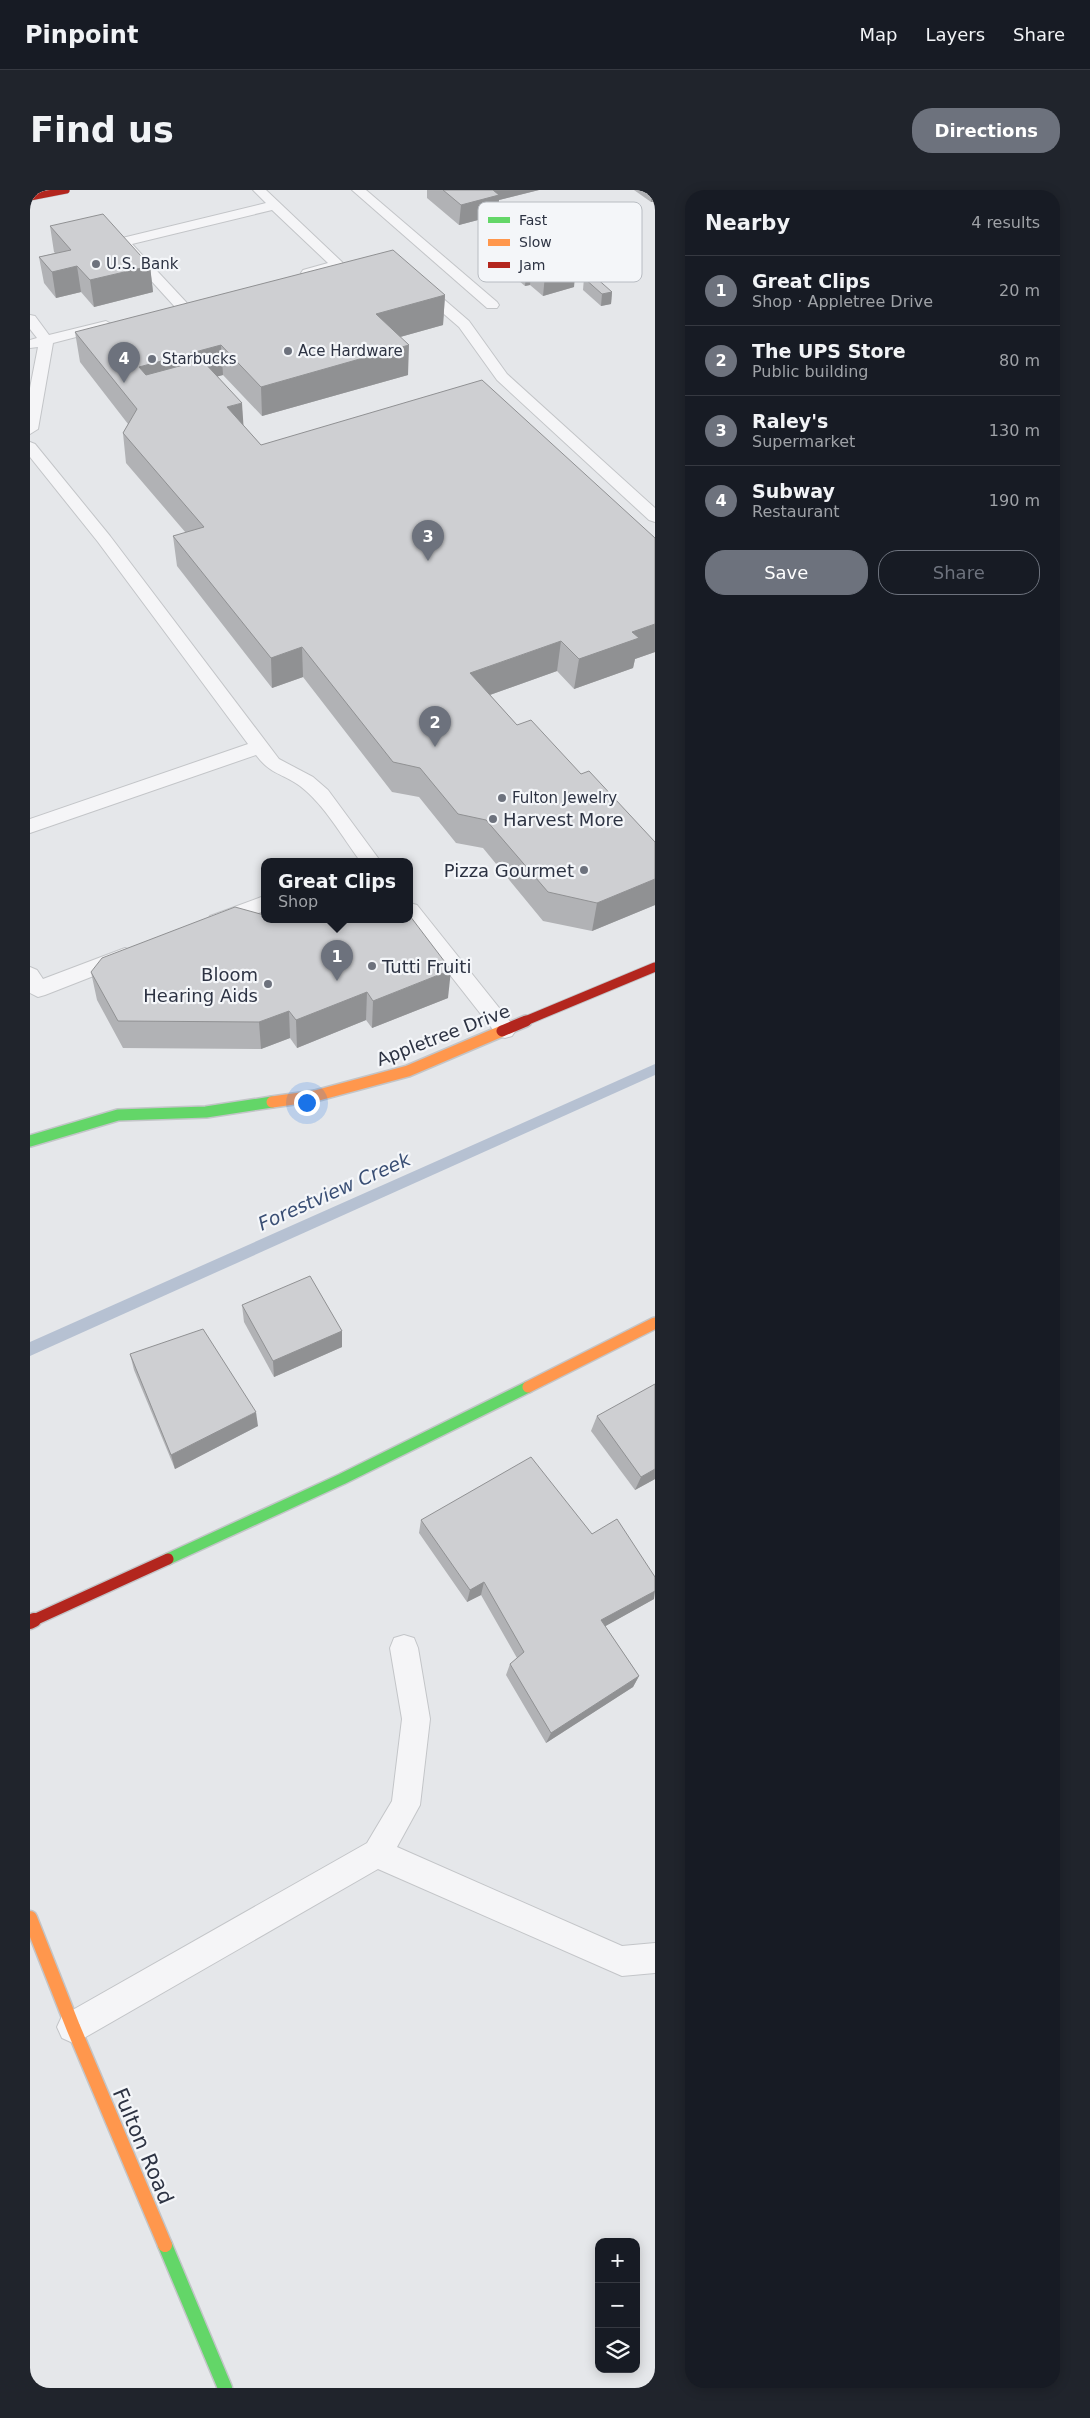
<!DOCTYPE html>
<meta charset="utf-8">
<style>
:root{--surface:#171b24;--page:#20242c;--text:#f1f3f6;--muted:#9ea1a6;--line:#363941;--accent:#6d727d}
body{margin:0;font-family:"DejaVu Sans",sans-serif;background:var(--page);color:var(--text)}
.controls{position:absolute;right:15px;bottom:15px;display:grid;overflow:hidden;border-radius:10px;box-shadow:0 2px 12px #0003}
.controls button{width:45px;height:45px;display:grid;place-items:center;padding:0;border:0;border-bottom:1px solid var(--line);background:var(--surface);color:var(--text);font:25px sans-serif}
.you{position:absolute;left:276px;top:912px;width:18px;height:18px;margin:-12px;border:4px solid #fff;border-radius:50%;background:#1a73e8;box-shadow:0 0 0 8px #1a73e833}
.badge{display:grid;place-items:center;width:32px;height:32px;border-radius:50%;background:var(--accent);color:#fff;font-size:16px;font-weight:700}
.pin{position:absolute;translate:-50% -41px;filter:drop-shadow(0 1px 2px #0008)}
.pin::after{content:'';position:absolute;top:26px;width:18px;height:15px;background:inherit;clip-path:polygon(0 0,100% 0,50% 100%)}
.popup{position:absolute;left:231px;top:668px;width:152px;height:65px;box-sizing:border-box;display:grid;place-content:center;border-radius:10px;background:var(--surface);filter:drop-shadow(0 1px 4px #0005);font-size:16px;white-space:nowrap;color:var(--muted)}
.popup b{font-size:19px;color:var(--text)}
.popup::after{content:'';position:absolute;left:50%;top:100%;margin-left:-10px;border:10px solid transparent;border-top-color:var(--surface)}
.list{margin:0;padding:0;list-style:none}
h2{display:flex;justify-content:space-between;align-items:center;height:65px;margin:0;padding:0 20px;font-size:21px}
h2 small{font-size:16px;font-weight:400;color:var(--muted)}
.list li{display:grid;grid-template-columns:32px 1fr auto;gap:15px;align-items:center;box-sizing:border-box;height:70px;padding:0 20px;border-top:1px solid var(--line)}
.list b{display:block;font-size:19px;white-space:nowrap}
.list p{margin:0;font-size:16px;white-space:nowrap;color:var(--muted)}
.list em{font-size:16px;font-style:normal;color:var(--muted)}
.actions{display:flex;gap:10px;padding:15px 20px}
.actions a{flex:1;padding:11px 0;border:1px solid var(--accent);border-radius:20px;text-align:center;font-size:18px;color:var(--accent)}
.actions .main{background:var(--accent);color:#fff}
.icon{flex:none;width:28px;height:28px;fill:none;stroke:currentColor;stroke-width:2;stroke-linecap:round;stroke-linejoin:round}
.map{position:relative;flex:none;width:625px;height:2198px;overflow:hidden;border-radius:20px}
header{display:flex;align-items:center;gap:30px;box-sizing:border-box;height:70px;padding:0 25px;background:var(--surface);border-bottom:1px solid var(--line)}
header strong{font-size:24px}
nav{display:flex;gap:28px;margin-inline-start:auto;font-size:18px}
.intro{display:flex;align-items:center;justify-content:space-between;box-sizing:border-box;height:120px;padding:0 30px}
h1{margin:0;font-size:35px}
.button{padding:12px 22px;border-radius:20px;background:var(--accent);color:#fff;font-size:18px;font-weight:700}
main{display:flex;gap:30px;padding:0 30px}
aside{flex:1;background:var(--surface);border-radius:20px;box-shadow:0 2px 12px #0003}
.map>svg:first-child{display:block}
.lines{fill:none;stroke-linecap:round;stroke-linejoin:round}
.stream{fill:#b6c1d2;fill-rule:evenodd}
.lane-casing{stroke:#c3c5c8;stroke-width:2}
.fast-far1-casing{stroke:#c3c5c8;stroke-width:14}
.fast-casing{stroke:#c3c5c8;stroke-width:17}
.slow-far1-casing{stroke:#c3c5c8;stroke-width:14}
.slow-casing{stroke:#c3c5c8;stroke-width:17}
.jam-far3-casing{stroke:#c3c5c8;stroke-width:8}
.jam-far2-casing{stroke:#c3c5c8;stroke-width:11}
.jam-far1-casing{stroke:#c3c5c8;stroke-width:14}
.jam-casing{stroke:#c3c5c8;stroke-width:17}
.lane{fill:#f5f5f7;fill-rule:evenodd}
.fast-far1{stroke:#63d668;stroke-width:11}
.fast{stroke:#63d668;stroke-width:14}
.slow-far1{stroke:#ff974d;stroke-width:11}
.slow{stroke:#ff974d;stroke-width:14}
.jam-far3{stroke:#b3261e;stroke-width:7}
.jam-far2{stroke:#b3261e;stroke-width:9}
.jam-far1{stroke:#b3261e;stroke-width:11}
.jam{stroke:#b3261e;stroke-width:14}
.wall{fill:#b1b2b5}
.shaded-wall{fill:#909193}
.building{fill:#cecfd2;stroke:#909193}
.poi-dot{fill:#6d727d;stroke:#f4f6f9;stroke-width:2}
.labels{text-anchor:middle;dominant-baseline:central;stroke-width:4.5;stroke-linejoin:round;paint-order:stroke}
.far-poi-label{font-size:15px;fill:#2d3343;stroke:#f4f6f9;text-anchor:start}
.poi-label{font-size:18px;fill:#2d3343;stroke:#f4f6f9;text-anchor:start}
.street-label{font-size:18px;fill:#2d3343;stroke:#f4f6f9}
.water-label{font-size:19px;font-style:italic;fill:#394e74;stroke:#f4f6f9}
.near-street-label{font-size:21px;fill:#2d3343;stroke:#f4f6f9}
.key{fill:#f4f6f9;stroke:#b8bcc2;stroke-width:1}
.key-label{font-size:14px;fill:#2d3343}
</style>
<header>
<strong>Pinpoint</strong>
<nav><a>Map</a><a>Layers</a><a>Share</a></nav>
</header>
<div class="intro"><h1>Find us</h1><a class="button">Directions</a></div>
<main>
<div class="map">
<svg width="625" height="2198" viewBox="0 0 625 2198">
<rect width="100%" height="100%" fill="#e5e7ea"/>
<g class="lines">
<path class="stream" d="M625,874V885L0,1166V1152Z"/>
<defs>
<g id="lane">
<path d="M223,0H236L312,72L314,75L312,78L278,87L273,86L271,83L273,80L298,73L242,20L102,54L156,112L158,115L156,118H146L86,52L88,49L236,13Z"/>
<path d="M322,0H336L467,112L469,115L467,118H457Z"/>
<path d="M390,92L395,93L439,131L477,184L625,318V332L619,330L467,190L429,137L385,99L383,96Z"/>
<path d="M0,125L5,126L19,145L76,131L83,135L81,138L23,153L8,239L0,244V198L8,157L0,158V150L7,148L0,139Z"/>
<path d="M0,252L5,254L80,346L249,569L283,587L298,600L351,672H331C312,647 295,615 270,596C252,583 241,585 226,565L0,643V629L218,554L68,352L0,267Z"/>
<path d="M234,706V721L187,738L180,736L177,731L180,726Z"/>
<path d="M380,713L387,715L482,834L486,840L482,846L475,848L468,846L377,730H380Z"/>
<path d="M95,758L102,761L105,766L102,771L15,805L8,807L0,803V777L7,780L13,789Z"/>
<path d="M374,1445L384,1448L388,1458L400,1529L390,1615L367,1657L592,1756L625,1753V1783L592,1786L348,1679L54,1848L43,1853L32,1848L27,1837L32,1826L337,1653L362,1611L372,1529L360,1458L364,1448Z"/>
</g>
<g id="fast-far1">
<path d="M0,951L88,925L176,922L242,912"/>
<path d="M138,1369L312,1289L498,1197"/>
</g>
<path id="fast" d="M135,2055L195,2198"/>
<g id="slow-far1">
<path d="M242,912L285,906L378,881L472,841"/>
<path d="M498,1197L625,1133"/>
</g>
<path id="slow" d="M0,1728L43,1837L135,2055"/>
<path id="jam-far3" d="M0,7L36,0"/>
<path id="jam-far2" d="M493,832L625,777"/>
<g id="jam-far1">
<path d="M472,841L496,831"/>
<path d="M2,1431L138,1369"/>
</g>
<path id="jam" d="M0,1432L4,1430"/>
</defs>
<use href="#lane" class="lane-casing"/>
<use href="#fast-far1" class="fast-far1-casing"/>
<use href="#fast" class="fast-casing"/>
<use href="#slow-far1" class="slow-far1-casing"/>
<use href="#slow" class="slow-casing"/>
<use href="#jam-far3" class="jam-far3-casing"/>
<use href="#jam-far2" class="jam-far2-casing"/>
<use href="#jam-far1" class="jam-far1-casing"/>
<use href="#jam" class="jam-casing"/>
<use href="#lane" class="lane"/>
<use href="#fast-far1" class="fast-far1"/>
<use href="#fast" class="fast"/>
<use href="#slow-far1" class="slow-far1"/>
<use href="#slow" class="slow"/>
<use href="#jam-far3" class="jam-far3"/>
<use href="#jam-far2" class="jam-far2"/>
<use href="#jam-far1" class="jam-far1"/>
<use href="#jam" class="jam"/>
</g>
<g class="wall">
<path d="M397,0H509L469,10L467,25L429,35L397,8Z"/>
<path d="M604,0H625V11L621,12Z"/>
<path d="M20,36L120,76L123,102L64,117L51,102L26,108L14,93L9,67L25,63L24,62Z"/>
<path d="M489,58L544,97L513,106L500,95L495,96L488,90V80L487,78Z"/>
<path d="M554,88L582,102L581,114L571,116L553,100Z"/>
<path d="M415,105L413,135L370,147L378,185L232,226L193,185L187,186L213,235L231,255L625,348V462L605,469L603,478L544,499L527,481L460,505L487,535L551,584L625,652V715L562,741L513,731L453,658L426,653L389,607L362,602L273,487L242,498L147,376L143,346L156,343L96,273L93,243L98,234L50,172L45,142Z"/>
<path d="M61,782L418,808L342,838L336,830L267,858L260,848L231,859L93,858L67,810Z"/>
<path d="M212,1115L312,1141V1157L244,1187L214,1132Z"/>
<path d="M100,1164L228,1236L145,1279L104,1180Z"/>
<path d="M567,1226L625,1289L605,1300L561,1241Z"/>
<path d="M391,1330L562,1344L624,1409L575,1436L609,1486L603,1497L516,1553L476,1485L480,1474L487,1468L451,1405L437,1412L389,1343Z"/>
</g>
<g class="shaded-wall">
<path d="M455,0H509L469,10L467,25L429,35L431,15Z"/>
<path d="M622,0H625V11L621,12Z"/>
<path d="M502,74L500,95L495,96L497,75Z"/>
<path d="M47,76L51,102L26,108L22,82Z"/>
<path d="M120,76L123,102L64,117L60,90Z"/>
<path d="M546,77L544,97L513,106L515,85Z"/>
<path d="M582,102L581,114L571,116L572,104Z"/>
<path d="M415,105L413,135L345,154L346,124Z"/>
<path d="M191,155L193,185L112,207L109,177Z"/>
<path d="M379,155L378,185L232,226L231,197Z"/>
<path d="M212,213L214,243L197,217Z"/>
<path d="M625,434V462L605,469L603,478L544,499L549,469L602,442Z"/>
<path d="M531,451L527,481L437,513L440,483Z"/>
<path d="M272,457L273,487L242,498L241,468Z"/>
<path d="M625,689V715L562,741L567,713Z"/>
<path d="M421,780L418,808L342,838L343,811Z"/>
<path d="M337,802L336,830L267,858L266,830Z"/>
<path d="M259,821L260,848L231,859L229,832Z"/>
<path d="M312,1141V1157L244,1187L243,1171Z"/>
<path d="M226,1222L228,1236L145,1279L141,1265Z"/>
<path d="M625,1279V1289L605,1300L611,1287Z"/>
<path d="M454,1392L451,1405L437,1412L440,1400Z"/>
<path d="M625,1401L624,1409L565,1442L571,1430Z"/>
<path d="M609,1486L603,1497L516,1553L521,1543Z"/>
</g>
<g class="building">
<path d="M413,0H463L469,5L431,15Z"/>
<path d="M73,24L120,76L60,90L47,76L22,82L9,67L41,60L20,36Z"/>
<path d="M515,51L546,77L515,85L502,74L497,75L490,69L499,67L489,58Z"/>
<path d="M363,60L415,105L346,124L379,155L231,197L191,155L109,177L116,185L172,170L212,213L197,217L231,255L452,190L625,348V434L602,442L609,448L549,469L531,451L440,483L487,535L501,530L551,584L559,581L625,652V689L567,713L518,702L456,630L428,624L390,578L363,572L272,457L241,468L143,346L174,337L93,243L107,219L45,142Z"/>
<path d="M564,86L582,102L572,104L554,88Z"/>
<path d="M205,717L234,725V730H252L258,731L262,730H380V726L421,780L343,811L337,802L266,830L259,821L229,832L88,831L61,782L72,768Z"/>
<path d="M280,1086L312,1141L243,1171L212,1115Z"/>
<path d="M173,1139L226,1222L141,1265L100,1164Z"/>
<path d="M625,1194V1279L611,1287L567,1226Z"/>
<path d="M501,1267L562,1344L587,1329L625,1387V1401L571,1430L609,1486L521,1543L480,1474L494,1462L454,1392L440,1400L391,1330Z"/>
</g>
<g class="poi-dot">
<circle cx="66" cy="74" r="5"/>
<circle cx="258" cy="161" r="5"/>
<circle cx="122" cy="169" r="5"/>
<circle cx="472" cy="608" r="5"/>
<circle cx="463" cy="629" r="5"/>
<circle cx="554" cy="680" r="5"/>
<circle cx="342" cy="776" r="5"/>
<circle cx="238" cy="794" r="5"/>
</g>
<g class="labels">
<g class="far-poi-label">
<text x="76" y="74">U.S. Bank</text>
<text x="268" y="161">Ace Hardware</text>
<text x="132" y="169">Starbucks</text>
<text x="482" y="608">Fulton Jewelry</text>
</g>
<g class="poi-label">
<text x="473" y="629">Harvest More</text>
<text x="544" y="680" text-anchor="end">Pizza Gourmet</text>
<text x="352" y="776">Tutti Fruiti</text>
<text x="228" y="784" text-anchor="end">Bloom<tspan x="228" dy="21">Hearing Aids</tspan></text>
</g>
<g class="street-label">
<text transform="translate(413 845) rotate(-21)">Appletree Drive</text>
</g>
<g class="water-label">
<text transform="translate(304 1001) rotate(-24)">Forestview Creek</text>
</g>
<g class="near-street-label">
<text transform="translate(113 1956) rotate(67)">Fulton Road</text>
</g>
</g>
<rect x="448" y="12" width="164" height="80" rx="8" class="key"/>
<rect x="458" y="27" width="22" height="6" fill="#63d668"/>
<rect x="458" y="49" width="22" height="7" fill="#ff974d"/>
<rect x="458" y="72" width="22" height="6" fill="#b3261e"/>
<g class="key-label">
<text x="489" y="35">Fast</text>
<text x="489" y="57">Slow</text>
<text x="489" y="80">Jam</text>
</g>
</svg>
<div class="controls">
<button>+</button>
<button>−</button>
<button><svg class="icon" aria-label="layers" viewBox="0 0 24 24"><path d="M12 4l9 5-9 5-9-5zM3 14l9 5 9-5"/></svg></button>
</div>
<div class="you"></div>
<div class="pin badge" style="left:307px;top:791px">1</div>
<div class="popup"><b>Great Clips</b>Shop</div>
<div class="pin badge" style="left:405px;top:557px">2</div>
<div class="pin badge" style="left:398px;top:371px">3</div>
<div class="pin badge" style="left:94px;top:193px">4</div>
</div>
<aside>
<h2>Nearby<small>4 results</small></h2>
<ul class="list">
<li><span class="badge">1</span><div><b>Great Clips</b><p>Shop · Appletree Drive</p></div><em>20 m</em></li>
<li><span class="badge">2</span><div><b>The UPS Store</b><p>Public building</p></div><em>80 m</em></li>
<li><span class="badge">3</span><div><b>Raley's</b><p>Supermarket</p></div><em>130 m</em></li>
<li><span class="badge">4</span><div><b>Subway</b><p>Restaurant</p></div><em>190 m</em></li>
</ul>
<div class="actions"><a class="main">Save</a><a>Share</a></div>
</aside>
</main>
